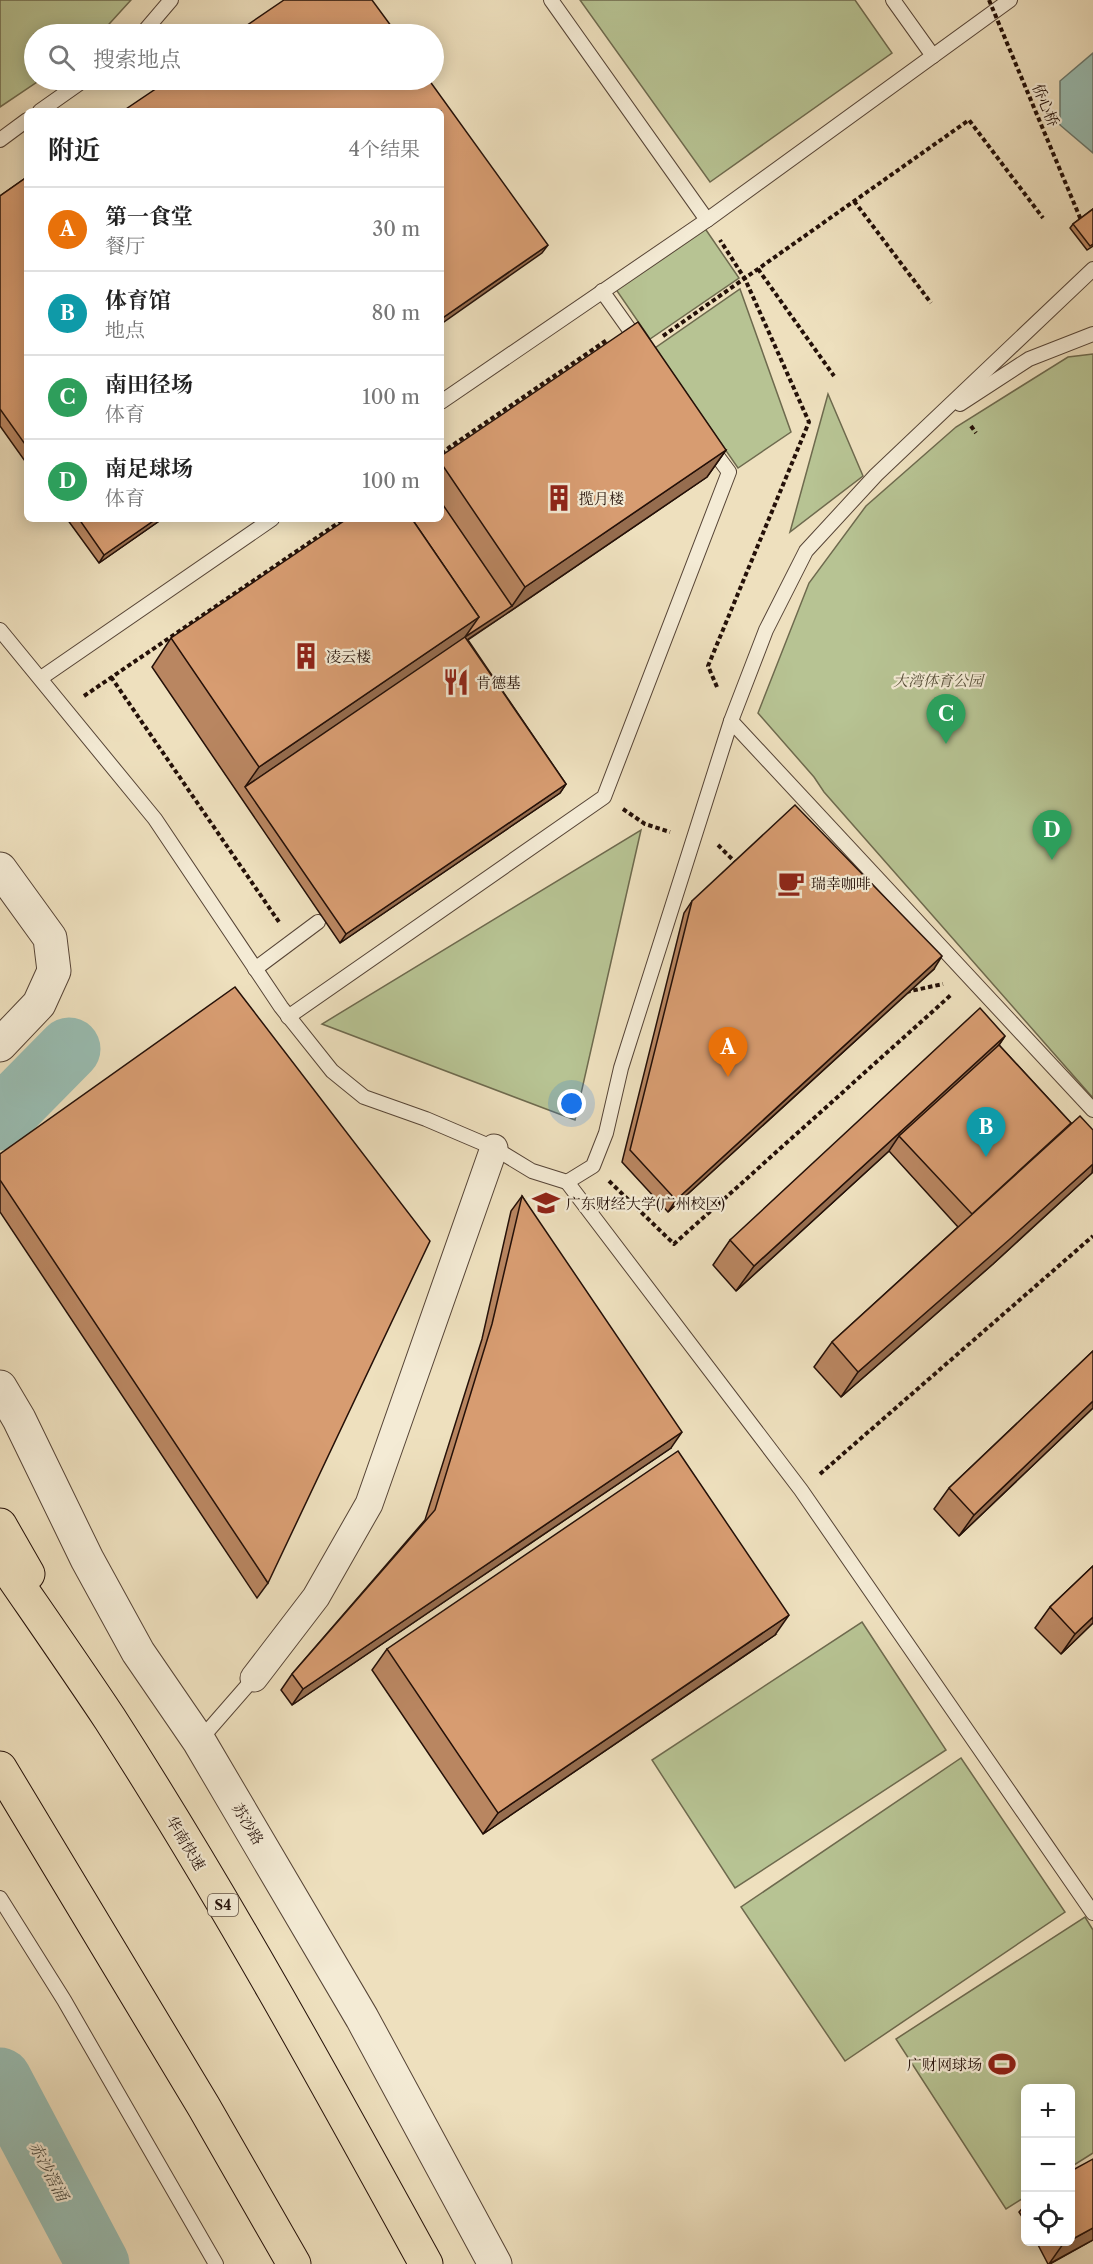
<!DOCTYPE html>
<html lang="zh">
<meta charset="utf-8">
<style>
:root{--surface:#fff;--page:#f6f6f6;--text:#222;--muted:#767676;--line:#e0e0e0;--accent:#0f766e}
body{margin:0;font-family:"Libre Caslon Text","Noto Serif SC",serif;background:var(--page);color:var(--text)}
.controls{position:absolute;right:18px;bottom:18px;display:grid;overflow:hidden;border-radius:9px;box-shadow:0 3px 15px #0003}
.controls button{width:54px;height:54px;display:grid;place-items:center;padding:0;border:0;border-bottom:2px solid var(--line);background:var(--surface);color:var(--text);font:30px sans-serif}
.you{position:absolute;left:572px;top:1104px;width:21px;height:21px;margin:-15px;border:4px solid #fff;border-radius:50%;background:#1a73e8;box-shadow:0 0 0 9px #1a73e833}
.badge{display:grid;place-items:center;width:39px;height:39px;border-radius:50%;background:var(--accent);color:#fff;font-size:20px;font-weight:700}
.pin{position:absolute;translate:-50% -50px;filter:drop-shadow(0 2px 3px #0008)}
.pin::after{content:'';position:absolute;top:32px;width:21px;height:18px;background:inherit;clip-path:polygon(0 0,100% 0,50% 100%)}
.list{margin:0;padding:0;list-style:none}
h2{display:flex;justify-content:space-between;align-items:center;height:78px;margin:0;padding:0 24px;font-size:26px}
h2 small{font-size:20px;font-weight:400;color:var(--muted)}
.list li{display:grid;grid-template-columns:39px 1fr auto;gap:18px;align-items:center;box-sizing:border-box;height:84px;padding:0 24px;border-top:2px solid var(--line)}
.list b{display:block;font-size:22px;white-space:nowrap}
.list p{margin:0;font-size:20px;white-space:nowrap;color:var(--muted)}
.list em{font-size:20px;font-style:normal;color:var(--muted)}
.icon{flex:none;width:33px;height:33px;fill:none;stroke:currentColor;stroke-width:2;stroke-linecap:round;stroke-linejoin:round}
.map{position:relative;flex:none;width:1093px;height:2264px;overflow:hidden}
.search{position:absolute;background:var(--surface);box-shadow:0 3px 15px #0003;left:24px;top:24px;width:420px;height:66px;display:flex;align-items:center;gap:15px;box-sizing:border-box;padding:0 21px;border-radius:33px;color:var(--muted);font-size:22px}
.panel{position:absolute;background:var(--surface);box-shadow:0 3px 15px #0003;left:24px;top:108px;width:420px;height:414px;border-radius:9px}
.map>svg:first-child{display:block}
.green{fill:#b7c393;stroke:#6e6a4e;stroke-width:1.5}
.water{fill:#99bdb2;stroke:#6a786e;stroke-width:1.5}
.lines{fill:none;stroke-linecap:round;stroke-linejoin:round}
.river{stroke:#99bdb2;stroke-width:63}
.service-casing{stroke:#564436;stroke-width:16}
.minor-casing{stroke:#564436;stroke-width:29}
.tertiary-casing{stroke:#564436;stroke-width:35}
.motorway-casing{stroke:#241008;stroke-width:35}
.path{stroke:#241008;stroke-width:4;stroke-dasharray:4.5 3;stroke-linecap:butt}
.service{stroke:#f4ebd5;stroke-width:14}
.minor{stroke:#f4ebd5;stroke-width:27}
.tertiary{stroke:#f4ebd5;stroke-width:33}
.motorway{stroke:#eee0be;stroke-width:33}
.path-bridge{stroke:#241008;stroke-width:4;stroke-dasharray:4.5 3;stroke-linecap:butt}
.wall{fill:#b98661;stroke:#241008;stroke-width:1.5}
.shaded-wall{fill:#966d4f;stroke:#241008;stroke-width:1.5}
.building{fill:#d79c71;stroke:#241008;stroke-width:1.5}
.labels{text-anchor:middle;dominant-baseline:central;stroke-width:4.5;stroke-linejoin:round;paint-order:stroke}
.shield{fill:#f4ebd5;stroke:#625246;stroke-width:1.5}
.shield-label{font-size:14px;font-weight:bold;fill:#241008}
.street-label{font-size:15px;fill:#241008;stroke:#f4ebd5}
.poi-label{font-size:15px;fill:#241008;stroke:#f4ebd5;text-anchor:start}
.park-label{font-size:15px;font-style:italic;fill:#574f39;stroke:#f4ebd5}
.water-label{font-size:16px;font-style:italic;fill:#4d4d44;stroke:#f4ebd5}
</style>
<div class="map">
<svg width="1093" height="2264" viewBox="0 0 1093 2264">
<rect width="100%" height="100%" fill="#eee0be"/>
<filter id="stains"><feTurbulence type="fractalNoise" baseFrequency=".00333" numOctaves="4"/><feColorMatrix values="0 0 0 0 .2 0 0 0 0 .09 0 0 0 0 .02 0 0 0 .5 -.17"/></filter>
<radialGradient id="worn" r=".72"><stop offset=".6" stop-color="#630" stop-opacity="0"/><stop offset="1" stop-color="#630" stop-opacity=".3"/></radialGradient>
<g class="green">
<path d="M0,0H131L100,34H34V80H40L0,107Z"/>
<path d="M580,0H855L892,53L710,182Z"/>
<path d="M704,227L739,278L650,339L615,288Z"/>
<path d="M740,289L791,432L738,468L655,348Z"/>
<path d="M1093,354V1098L824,792L814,777L758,713L809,583L866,506L956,427L1068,357Z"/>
<path d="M828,394L863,476L790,532Z"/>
<path d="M641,830L575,1120L322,1024Z"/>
<path d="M862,1622L946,1750L735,1888L652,1760Z"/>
<path d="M961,1758L1065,1912L845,2061L741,1907Z"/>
<path d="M1085,1917L1093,1930V2153L1071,2167L1070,2088H1026L1025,2197L1006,2209L896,2039Z"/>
</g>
<path class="water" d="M1093,53V153L1060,125V81Z"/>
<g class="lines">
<g class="river">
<path d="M0,1119L69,1049"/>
<path d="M0,2079L98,2264"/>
</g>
<defs>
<g id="service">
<path d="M551,0L707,220"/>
<path d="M893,0L933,56"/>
<path d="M142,34L171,0"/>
<path d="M40,111L84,80"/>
<path d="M0,140L27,120"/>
<path d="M602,291L639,343"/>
<path d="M441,402L707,220L1010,0"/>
<path d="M960,404L1029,359L1093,334"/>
<path d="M0,630L155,819L281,1007L332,1071L364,1097L426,1119L494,1148L532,1171L567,1182L593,1166L606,1133L621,1068L731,721L766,630L806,551L876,475L1093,269"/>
<path d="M41,678L272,519"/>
<path d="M731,721L1093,1110"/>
<path d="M255,969L318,922"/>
<path d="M288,1017L604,797L729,472L709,445"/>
<path d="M567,1182L801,1490L1093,1913"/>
<path d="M199,1741L254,1678"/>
<path d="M0,1898L64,2000L216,2264"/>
</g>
<path id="minor" d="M254,1678L316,1597L369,1504L494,1148"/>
<g id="tertiary">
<path d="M0,869L50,938L54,971L39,1004L0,1045"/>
<path d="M0,1387L19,1419L87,1559L138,1652L199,1741L362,2018L495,2264"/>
</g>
<g id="motorway">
<path d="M0,1525L28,1574"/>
<path d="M0,1558C37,1612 74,1665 110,1719C224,1896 325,2080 426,2264"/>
<path d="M0,1768L204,2107L294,2264"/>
</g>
</defs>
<use href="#service" class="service-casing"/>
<use href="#minor" class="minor-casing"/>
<use href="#tertiary" class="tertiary-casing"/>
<use href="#motorway" class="motorway-casing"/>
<g class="path">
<path d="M854,201L931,303"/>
<path d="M758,269L834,376"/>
<path d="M663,336L969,120L1043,218"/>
<path d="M971,426L976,433"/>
<path d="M441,453L607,340"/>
<path d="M111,677L279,922"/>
<path d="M717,687L708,666L809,422L745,279L720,240"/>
<path d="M84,696L344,519"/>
<path d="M623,809L645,824L670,832"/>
<path d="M718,845L736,863"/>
<path d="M906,992L943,984"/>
<path d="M609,1181L674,1244L952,994"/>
<path d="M820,1474L1093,1236"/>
</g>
<use href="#service" class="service"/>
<use href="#minor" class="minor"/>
<use href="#tertiary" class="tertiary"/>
<use href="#motorway" class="motorway"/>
<path class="path-bridge" d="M989,0L1081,220"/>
</g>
<g class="wall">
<path d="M27,177V464L0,426V196Z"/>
<path d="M1093,209V246L1087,250L1070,228L1073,224Z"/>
<path d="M726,450L707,477L468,640L566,784L560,793L340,943L152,667L171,638L441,519V456Z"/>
<path d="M67,519H162L99,563Z"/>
<path d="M692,901L934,969L668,1212L622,1162L684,913Z"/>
<path d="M1005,1036L999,1045L1071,1123L1093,1130V1172L993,1264L841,1397L814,1367L832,1342L958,1227L889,1151L736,1291L713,1265L730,1240Z"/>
<path d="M0,1154L268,1583L257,1598L0,1212Z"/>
<path d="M522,1196L671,1448L292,1705L281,1690L292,1674L425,1520L482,1339L511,1211Z"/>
<path d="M1093,1351V1408L959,1536L934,1509L949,1488Z"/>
<path d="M1093,1566V1623L1061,1654L1035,1628L1050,1607Z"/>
<path d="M775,1635L483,1834L372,1670L387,1649Z"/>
<path d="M1093,2159V2240L1050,2264H1048L1036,2241H1071Z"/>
<path d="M1026,2204V2223L1019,2212Z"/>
</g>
<g class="shaded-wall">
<path d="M548,245L542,253L441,324V319Z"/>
<path d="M726,450L707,477L506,614L245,787L259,767L479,617L512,606L525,587Z"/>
<path d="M156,519H162L99,563L104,555Z"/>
<path d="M566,784L560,793L340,943L346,934Z"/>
<path d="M942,956L934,969L668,1212L676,1200Z"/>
<path d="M1005,1036L988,1061L899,1136L889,1151L736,1291L754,1266Z"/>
<path d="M1093,1164L1092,1173L993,1264L841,1397L858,1372Z"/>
<path d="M1093,1401V1408L959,1536L974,1515Z"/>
<path d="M682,1432L671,1448L292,1705L303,1689Z"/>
<path d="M789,1615L775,1635L483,1834L498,1813Z"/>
<path d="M1093,1617V1623L1061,1654L1075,1634Z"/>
<path d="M1093,2228V2240L1049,2264L1063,2244L1068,2241H1071V2240Z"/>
</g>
<g class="building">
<path d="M284,0H372L397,34H234Z"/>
<path d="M169,80H429L548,245L441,319V111H123Z"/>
<path d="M27,177V447L0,409V196Z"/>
<path d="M1093,209V244L1090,246L1073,224Z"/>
<path d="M638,322L726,450L525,587L441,463V456Z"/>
<path d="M441,502L512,606L465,637L479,617L412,519H441Z"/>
<path d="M79,519H156L104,555Z"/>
<path d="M347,519H412L479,617L259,767L171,638Z"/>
<path d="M465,637L566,784L346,934L245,787Z"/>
<path d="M795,805L942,956L676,1200L630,1150L692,901Z"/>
<path d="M235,987L430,1241L268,1583L0,1180V1154Z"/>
<path d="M980,1008L1005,1036L754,1266L730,1240Z"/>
<path d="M999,1045L1071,1123L972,1214L899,1136Z"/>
<path d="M1080,1116L1093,1130V1164L1010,1239L858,1372L832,1342Z"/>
<path d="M522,1196L682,1432L303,1689L292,1674L435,1510L492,1324Z"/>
<path d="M1093,1351V1401L974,1515L949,1488Z"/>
<path d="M678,1451L789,1615L498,1813L387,1649Z"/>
<path d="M1093,1566V1617L1075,1634L1050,1607Z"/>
<path d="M1093,2159V2228L1071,2240V2171Z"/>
</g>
<defs>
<symbol id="building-bare" viewBox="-9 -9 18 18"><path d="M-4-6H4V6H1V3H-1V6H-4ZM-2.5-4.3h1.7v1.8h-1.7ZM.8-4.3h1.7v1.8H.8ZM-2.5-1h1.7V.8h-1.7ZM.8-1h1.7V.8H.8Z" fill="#8f2418" stroke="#f4ebd5" stroke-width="2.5" paint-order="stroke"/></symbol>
<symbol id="restaurant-bare" viewBox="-9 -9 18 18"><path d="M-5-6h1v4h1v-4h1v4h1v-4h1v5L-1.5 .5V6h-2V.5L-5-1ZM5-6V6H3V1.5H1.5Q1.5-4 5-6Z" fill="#8f2418" stroke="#f4ebd5" stroke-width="2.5" paint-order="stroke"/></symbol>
<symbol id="cafe-bare" viewBox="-9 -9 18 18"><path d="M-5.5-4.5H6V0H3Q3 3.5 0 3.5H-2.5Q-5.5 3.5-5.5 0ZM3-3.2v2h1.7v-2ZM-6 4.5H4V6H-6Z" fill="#8f2418" stroke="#f4ebd5" stroke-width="2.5" paint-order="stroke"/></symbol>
<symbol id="university-bare" viewBox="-9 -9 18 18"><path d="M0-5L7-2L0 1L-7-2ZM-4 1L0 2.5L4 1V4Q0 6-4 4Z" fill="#8f2418" stroke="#f4ebd5" stroke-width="2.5" paint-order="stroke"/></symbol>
<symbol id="stadium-bare" viewBox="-9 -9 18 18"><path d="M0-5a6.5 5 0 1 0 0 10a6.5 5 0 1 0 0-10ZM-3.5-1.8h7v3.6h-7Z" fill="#8f2418" stroke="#f4ebd5" stroke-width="2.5" paint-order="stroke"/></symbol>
</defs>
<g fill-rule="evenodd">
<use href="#building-bare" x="540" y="479" width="38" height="38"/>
<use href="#building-bare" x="287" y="637" width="38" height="38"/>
<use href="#restaurant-bare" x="437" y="663" width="38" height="38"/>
<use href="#cafe-bare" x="772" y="864" width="38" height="38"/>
<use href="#university-bare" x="527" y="1184" width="38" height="38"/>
<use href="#stadium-bare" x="983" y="2045" width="38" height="38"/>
</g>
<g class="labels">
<rect class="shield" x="208" y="1894" width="30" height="22" rx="4.5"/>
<g class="shield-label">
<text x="223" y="1905">S4</text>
</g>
<g class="street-label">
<text transform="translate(1046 105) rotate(67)">侨心桥</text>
<text transform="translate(248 1824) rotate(59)">苏沙路</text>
<text transform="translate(186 1843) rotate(59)">华南快速</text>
</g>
<g class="poi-label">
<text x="579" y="498">揽月楼</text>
<text x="326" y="656">凌云楼</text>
<text x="476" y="682">肯德基</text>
<text x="811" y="883">瑞幸咖啡</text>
<text x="566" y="1203">广东财经大学(广州校区)</text>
<text x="982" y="2064" text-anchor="end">广财网球场</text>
</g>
<g class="park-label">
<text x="938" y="680">大湾体育公园</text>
</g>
<g class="water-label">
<text transform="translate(49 2171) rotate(62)">赤沙滘涌</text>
</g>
</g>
<rect width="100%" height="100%" filter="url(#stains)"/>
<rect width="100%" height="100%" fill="url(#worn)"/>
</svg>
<div class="controls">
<button>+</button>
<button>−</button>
<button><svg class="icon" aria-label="locate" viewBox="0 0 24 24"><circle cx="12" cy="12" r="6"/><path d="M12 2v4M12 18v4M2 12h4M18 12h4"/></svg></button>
</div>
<div class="you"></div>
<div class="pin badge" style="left:728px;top:1077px;background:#e8710a">A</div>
<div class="pin badge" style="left:986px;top:1157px;background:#0f9aa8">B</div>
<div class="pin badge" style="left:946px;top:744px;background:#2e9e5b">C</div>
<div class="pin badge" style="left:1052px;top:860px;background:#2e9e5b">D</div>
<div class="search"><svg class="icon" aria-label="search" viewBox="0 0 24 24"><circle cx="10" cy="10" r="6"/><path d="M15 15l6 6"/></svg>搜索地点</div>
<section class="panel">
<h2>附近<small>4个结果</small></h2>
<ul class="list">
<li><span class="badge" style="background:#e8710a">A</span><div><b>第一食堂</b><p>餐厅</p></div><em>30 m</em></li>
<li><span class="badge" style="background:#0f9aa8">B</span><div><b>体育馆</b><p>地点</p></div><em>80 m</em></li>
<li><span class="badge" style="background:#2e9e5b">C</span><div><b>南田径场</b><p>体育</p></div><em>100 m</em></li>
<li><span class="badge" style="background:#2e9e5b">D</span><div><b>南足球场</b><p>体育</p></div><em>100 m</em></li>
</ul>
</section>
</div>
